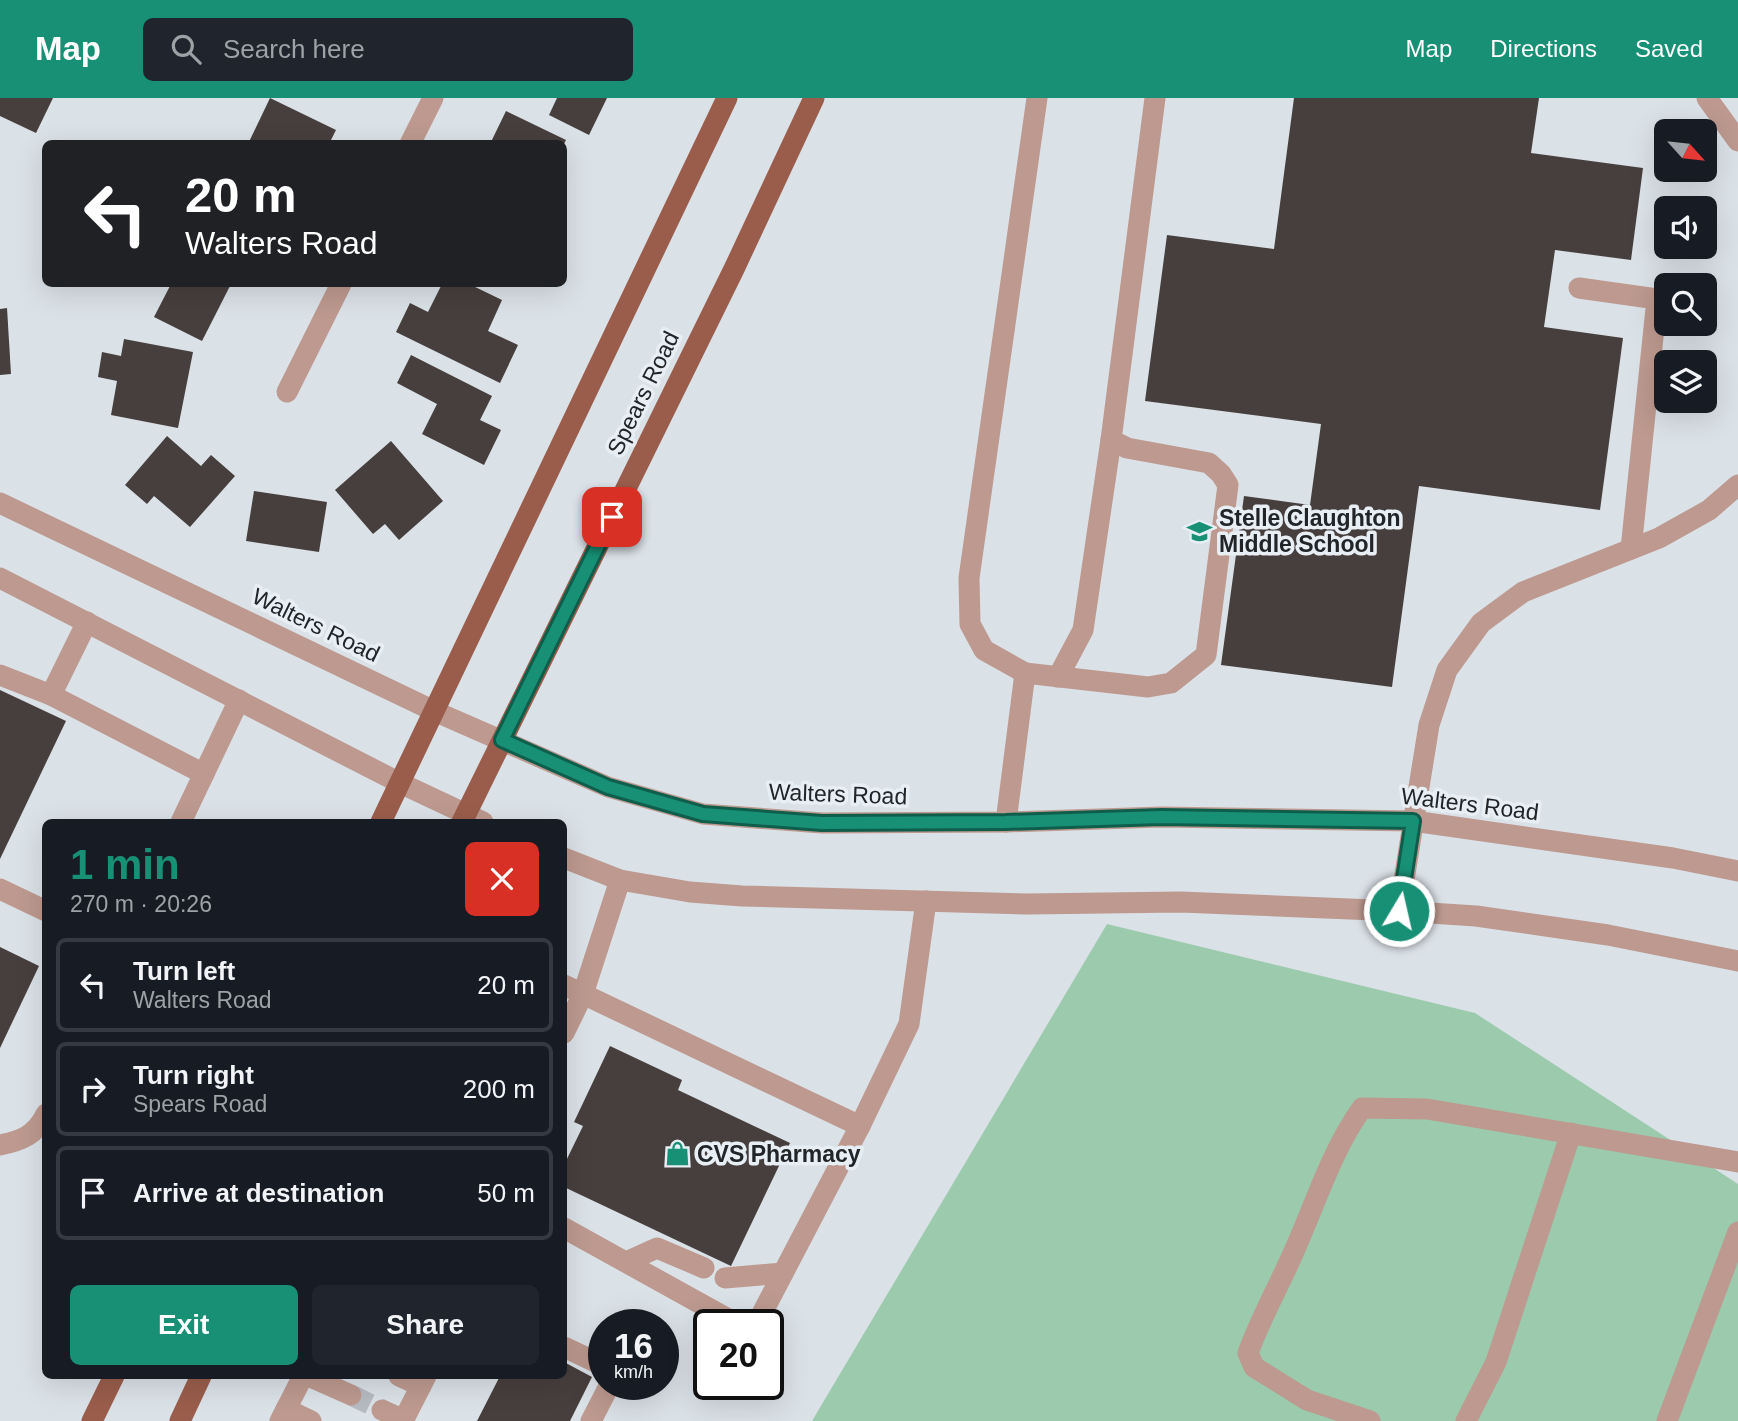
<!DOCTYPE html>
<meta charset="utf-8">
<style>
body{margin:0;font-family:Arial,sans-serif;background:#20242c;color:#f1f3f6;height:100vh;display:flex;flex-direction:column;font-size:26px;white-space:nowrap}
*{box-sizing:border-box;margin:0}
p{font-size:23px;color:#9ea1a6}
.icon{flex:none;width:38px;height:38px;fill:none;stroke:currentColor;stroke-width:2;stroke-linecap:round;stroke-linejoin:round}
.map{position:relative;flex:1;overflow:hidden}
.side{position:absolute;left:42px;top:721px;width:525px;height:560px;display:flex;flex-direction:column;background:#171b24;border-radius:10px;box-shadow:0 7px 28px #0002}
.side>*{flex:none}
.banner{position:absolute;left:42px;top:42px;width:525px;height:147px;border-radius:10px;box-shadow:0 7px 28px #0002;background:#202124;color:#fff;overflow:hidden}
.needle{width:46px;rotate:117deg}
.tools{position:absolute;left:1654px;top:21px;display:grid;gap:14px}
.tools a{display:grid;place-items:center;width:63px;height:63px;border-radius:10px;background:#171b24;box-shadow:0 7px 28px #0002;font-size:35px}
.speed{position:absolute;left:588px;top:1211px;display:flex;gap:14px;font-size:35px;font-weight:700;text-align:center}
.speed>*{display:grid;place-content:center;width:91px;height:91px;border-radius:50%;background:#171b24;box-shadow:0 7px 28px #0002;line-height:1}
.speed small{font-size:18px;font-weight:400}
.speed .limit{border:4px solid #111;border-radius:10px;background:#fff;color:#111}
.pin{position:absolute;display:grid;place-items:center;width:60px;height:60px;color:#fff;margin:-30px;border-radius:14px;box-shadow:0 4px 10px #0006}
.me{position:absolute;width:77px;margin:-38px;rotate:9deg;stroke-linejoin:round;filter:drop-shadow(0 0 5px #0008)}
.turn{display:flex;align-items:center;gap:24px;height:147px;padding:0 28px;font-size:32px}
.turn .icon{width:91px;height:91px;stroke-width:2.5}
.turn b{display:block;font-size:49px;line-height:60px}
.round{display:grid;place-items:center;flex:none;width:74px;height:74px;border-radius:10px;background:#20242c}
.head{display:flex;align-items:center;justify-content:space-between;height:119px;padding:0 28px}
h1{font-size:42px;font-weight:600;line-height:52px;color:#179075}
.cta{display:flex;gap:14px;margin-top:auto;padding:14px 28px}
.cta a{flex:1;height:80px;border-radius:10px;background:#179075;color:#fff;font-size:28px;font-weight:600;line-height:80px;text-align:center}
.cta a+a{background:#20242c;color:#f1f3f6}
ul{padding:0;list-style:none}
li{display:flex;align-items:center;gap:21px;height:94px;margin:0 14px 10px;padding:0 14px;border:4px solid #363941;border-radius:10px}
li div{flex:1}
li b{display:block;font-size:26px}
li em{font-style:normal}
header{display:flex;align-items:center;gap:42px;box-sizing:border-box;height:98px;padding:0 35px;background:#179075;color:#fff}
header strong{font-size:33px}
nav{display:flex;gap:38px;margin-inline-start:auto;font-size:24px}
.search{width:490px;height:63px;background:#20242c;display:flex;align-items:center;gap:18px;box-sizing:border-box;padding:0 24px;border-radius:10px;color:#9ea1a6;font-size:26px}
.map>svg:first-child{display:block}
</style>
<header>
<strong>Map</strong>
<div class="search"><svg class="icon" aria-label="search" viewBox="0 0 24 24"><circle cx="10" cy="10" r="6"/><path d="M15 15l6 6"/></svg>Search here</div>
<nav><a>Map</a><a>Directions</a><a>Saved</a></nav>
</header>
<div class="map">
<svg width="1738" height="1323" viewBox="0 0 1738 1323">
<rect width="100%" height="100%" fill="#dae1e7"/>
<polygon fill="#9ccaad" points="1107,826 1475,915 1738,1086 1738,1323 812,1323"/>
<g fill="#473f3d">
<polygon points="0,0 53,0 36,35 0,18"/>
<polygon points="270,0 336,32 329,46 248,46"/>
<polygon points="557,0 607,0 589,37 549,17"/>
<polygon points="1294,0 1539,0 1531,55 1643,70 1631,162 1555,152 1544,229 1623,240 1600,412 1419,388 1392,589 1221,567 1244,398 1310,407 1321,326 1145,303 1167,137 1274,151"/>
<polygon points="506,13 566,42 564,46 490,46"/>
<polygon points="171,186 231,186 202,243 154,219"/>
<polygon points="442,186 469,186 502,202 488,233 518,247 500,285 396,234 410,205 428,214"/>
<polygon points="7,210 11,276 0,277 0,211"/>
<polygon points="124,241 193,254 178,330 111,317 117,283 98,279 102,254 121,258"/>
<polygon points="411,257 492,298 480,322 501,332 484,367 422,336 437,306 397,285"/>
<polygon points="167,338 201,368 211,357 235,378 190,429 154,398 147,406 125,387"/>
<polygon points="391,343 443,403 399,442 385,426 373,436 335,392"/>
<polygon points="254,393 327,404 319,454 246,443"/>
<polygon points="0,592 66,623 0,761"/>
<polygon points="0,849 39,868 0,950"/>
<polygon points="610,948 682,982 678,992 790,1045 731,1168 564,1089 564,1067 583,1028 574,1024"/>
<polygon points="564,1264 592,1279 570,1323 477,1323 500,1278 564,1278"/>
</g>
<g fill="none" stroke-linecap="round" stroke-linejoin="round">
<polyline stroke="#b5bbc1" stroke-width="21" stroke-dasharray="21 10" stroke-linecap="butt" points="351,1297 382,1312"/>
<g stroke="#bd998f" stroke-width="21">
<polyline points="1707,0 1738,43"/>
<polyline points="410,46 433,0"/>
<polyline points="1579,190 1657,201 1631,451"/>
<polyline points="287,294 341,186"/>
<polyline points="0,405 434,613 608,689 703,716 822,725 1006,724 1161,719 1413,723 1673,760 1738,773"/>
<polyline points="0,480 400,685 483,724"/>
<polyline points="1025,575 984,552 970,526 969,480 1037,0"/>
<polyline points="0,577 51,597 87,524"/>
<polyline points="1058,579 1083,532 1111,342"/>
<polyline points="51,597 204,676"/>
<polyline points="181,724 239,602"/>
<polyline points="1006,724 1025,575 1148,589 1171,585 1206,557 1228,387 1221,376 1209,365 1127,350 1111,342 1155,0"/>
<polyline points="564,760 620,782 690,794 742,798 1028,806 1181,804 1399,813 1476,818 1608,837 1738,863"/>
<polyline points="0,791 46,813"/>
<polyline points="1399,813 1429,627 1447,572 1481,525 1523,494 1659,440 1709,412 1738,387"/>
<polyline points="564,887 860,1028"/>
<polyline points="564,935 583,896 620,782"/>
<path d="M0 1047C21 1043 36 1037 46 1016"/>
<polyline points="564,1130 739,1227"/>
<polyline points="626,1164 657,1150 704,1170"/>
<polyline points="725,1180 783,1175"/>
<polyline points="756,1227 860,1028 909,926 926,803"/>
<polyline points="564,1249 604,1268"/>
<polyline points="308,1278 351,1297"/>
<polyline points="399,1278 421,1288"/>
<polyline points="286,1311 311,1323"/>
<polyline points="382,1312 404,1322"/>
<polyline points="280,1323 303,1278"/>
<polyline points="403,1323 426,1278"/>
<polyline points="591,1323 610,1286"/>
<path d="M1370 1323 1307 1302 1254 1269 1248 1255C1261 1219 1280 1186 1295 1151 1316 1104 1332 1052 1362 1010L1427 1011 1738 1064"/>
<polyline points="1466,1323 1496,1264 1571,1035"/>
<polyline points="1667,1323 1738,1134"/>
</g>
<g stroke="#9a5d4b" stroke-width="21">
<polyline points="381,724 727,0"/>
<polyline points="462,724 734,171 814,0"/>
<polyline points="92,1323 114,1278"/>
<polyline points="180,1323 201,1278"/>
</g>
</g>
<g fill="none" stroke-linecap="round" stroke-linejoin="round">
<defs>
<polyline id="route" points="612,419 502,642 608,689 703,716 822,725 1006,724 1161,719 1413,723 1399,813"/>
</defs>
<use href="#route" stroke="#0f5e4c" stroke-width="18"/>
<use href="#route" stroke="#179075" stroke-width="12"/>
</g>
<defs>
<symbol id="school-bare" viewBox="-9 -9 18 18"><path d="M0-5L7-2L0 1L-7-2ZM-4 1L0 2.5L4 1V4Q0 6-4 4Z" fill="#179075" stroke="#e7eef4" stroke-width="2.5" paint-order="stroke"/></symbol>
<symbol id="shop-bare" viewBox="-9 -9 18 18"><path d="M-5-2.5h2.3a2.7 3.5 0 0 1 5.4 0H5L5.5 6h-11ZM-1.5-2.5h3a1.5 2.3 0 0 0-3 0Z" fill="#179075" stroke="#e7eef4" stroke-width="2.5" paint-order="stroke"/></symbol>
</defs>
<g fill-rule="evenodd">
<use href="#school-bare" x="1182" y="416" width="35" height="35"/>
<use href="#shop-bare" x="660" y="1038" width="35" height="35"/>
</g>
<g text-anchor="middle" stroke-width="7" stroke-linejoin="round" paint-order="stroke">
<g font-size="23" fill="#222527" stroke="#e7eef4">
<text transform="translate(643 295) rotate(-64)" y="8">Spears Road</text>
<text transform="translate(316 527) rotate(26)" y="8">Walters Road</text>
<text transform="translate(838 696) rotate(2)" y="8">Walters Road</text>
<text transform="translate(1470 706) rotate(7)" y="8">Walters Road</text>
</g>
<g font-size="23" font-weight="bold" fill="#222527" stroke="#e7eef4" text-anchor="start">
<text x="1219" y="428">Stelle Claughton<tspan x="1219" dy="26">Middle School</tspan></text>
<text x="697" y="1064">CVS Pharmacy</text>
</g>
</g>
</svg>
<div class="tools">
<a><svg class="needle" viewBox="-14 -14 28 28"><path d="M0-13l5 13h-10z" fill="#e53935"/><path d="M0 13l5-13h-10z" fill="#9ea1a6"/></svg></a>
<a><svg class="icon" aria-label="sound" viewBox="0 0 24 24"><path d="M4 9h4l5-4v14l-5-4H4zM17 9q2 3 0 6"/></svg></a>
<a><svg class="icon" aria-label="search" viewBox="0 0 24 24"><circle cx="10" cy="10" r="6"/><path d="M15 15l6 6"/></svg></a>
<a><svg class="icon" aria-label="layers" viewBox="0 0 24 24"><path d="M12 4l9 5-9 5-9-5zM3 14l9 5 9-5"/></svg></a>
</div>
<div class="speed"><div>16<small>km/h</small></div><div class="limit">20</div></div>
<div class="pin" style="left:612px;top:419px;background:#d93025"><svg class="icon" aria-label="arrive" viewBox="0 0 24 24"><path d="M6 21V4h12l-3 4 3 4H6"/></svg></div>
<svg class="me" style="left:1399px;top:813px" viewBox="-20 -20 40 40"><circle r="17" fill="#179075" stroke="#fff" stroke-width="3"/><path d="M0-11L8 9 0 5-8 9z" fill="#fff"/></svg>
<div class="banner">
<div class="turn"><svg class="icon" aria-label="left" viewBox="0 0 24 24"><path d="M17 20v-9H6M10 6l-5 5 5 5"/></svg><div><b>20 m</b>Walters Road</div></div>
</div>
<section class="side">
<div class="head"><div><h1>1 min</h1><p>270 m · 20:26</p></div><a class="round" style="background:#d93025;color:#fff"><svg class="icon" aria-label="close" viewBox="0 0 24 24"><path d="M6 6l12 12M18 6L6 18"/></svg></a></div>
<ul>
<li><svg class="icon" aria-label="left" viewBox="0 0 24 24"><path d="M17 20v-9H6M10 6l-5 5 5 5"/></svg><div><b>Turn left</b><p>Walters Road</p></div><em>20 m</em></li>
<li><svg class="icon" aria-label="right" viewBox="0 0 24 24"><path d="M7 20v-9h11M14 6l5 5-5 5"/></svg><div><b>Turn right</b><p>Spears Road</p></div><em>200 m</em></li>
<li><svg class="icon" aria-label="arrive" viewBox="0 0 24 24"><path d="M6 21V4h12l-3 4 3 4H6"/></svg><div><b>Arrive at destination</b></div><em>50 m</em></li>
</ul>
<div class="cta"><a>Exit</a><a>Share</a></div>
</section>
</div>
